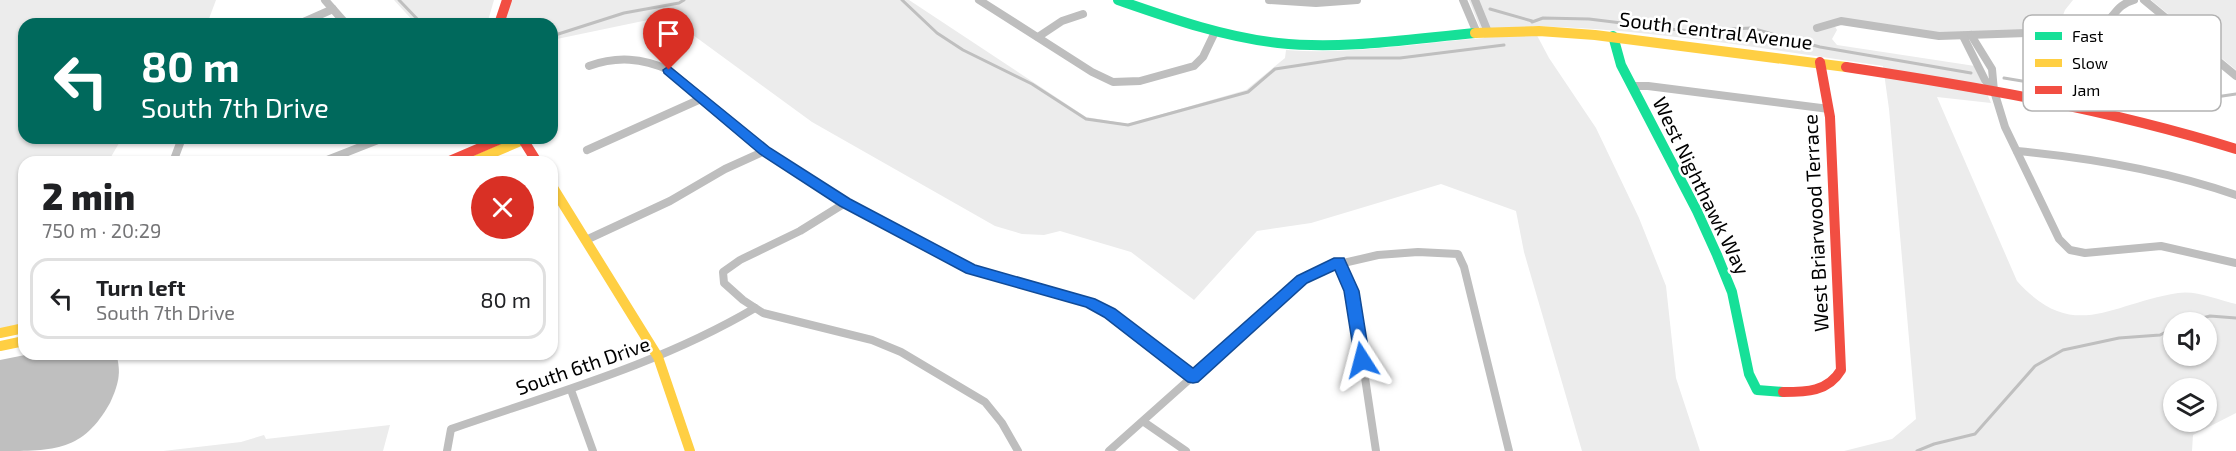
<!DOCTYPE html>
<meta charset="utf-8">
<style>
body{margin:0;font-family:"Exo 2",sans-serif;background:#f2f2f2;color:#202124;height:100vh;display:flex;flex-direction:column;font-size:22px;white-space:nowrap}
*{box-sizing:border-box;margin:0}
p{font-size:20px;color:#757577}
.icon{flex:none;width:33px;height:33px;fill:none;stroke:currentColor;stroke-width:2;stroke-linecap:round;stroke-linejoin:round}
.map{position:relative;flex:1;overflow:hidden}
.side{position:absolute;left:18px;top:156px;width:540px;height:204px;display:flex;flex-direction:column;background:#fff;border-radius:18px;box-shadow:0 2px 4px #0004}
.side>*{flex:none}
.guide{position:absolute;left:18px;top:18px;width:540px;height:126px;border-radius:18px;box-shadow:0 2px 4px #0004;background:#00695c;color:#fff;overflow:hidden}
.controls{position:absolute;left:2163px;top:312px;display:grid;gap:12px}
.controls a{display:grid;place-items:center;width:54px;height:54px;border-radius:50%;background:#fff;box-shadow:0 2px 4px #0004;font-size:30px}
.pin{position:absolute;display:grid;place-items:center;width:51px;height:51px;color:#fff;margin:-62px -26px;border-radius:50% 50% 50% 0;rotate:-45deg;box-shadow:0 0 6px #0007}
.pin .icon{rotate:45deg}
.me{position:absolute;width:66px;margin:-33px;rotate:351deg;stroke-linejoin:round;filter:drop-shadow(0 0 4px #0008)}
.turn{display:flex;align-items:center;gap:21px;height:126px;padding:0 24px;font-size:27px}
.turn .icon{width:78px;height:78px;stroke-width:2.5}
.turn b{display:block;font-size:42px;line-height:51px}
.round{display:grid;place-items:center;flex:none;width:63px;height:63px;border-radius:32px;background:#f2f2f2}
.overview{display:flex;align-items:center;justify-content:space-between;height:102px;padding:0 24px}
h1{font-size:36px;font-weight:800;line-height:45px}
ul{padding:0;list-style:none}
li{display:flex;align-items:center;gap:18px;height:81px;margin:0 12px 9px;padding:0 12px;border:3px solid #e0e0e0;border-radius:18px}
li div{flex:1}
li b{display:block;font-size:22px}
li em{font-style:normal}
.map>svg:first-child{display:block}
</style>
<div class="map">
<svg width="2236" height="451" viewBox="0 0 2236 451">
<rect width="100%" height="100%" fill="#fff"/>
<g fill="#ececec" fill-rule="evenodd">
<polygon points="0,0 216,0 207,24 24,24 24,138 122,138 108,162 24,162 24,323 0,329"/>
<polygon points="394,0 494,0 487,24 416,24"/>
<path d="M507 0H909L1086 117 1128 124 1246 90 1285 58 1286 50C1352 55 1418 43 1484 38L1469 0H2073L2065 10 2060 23 2067 32 1963 36 1833 23 1837 30 1832 39 1837 45 1975 66 1991 103 1937 97 2017 281C2074 344 2111 303 2178 293 2196 290 2218 300 2236 304V413L2193 435 2192 451H1844L1892 439 1916 419 1889 109 1883 66C1767 49 1650 29 1532 26L1549 58 1596 128 1639 218 1666 286 1676 378 1700 451H1582L1524 252 1516 211 1441 184 1311 223 1257 231 1194 300 1131 252 1060 231 1044 235 1022 234 995 226 812 122 667 16 552 40V24H499ZM2174 322H2206V356H2174ZM2174 388H2206V422H2174Z"/>
<polygon points="2151,0 2236,0 2236,70"/>
<polygon points="390,425 383,451 163,451 241,442 264,435 266,439"/>
</g>
<path fill="#bfbfbf" d="M30 354H116C122 373 118 385 110 403 83 451 55 451 0 451V360Z"/>
<g fill="none" stroke-linecap="round" stroke-linejoin="round">
<g stroke="#bfbfbf" stroke-width="3">
<polyline points="399,0 422,24"/>
<polyline points="902,0 937,33 963,50 1032,84 1086,119 1128,125 1248,92 1275,69 1347,58 1400,58 1504,45"/>
<polyline points="1490,9 1532,21"/>
<polyline points="1532,22 1543,18 1589,19 1711,34 1731,29 1751,28 1820,47 1971,73"/>
<polyline points="552,36 624,13 679,3 684,0"/>
<polyline points="2004,78 2140,101 2189,101 2236,94"/>
<polyline points="2187,322 2210,316 2236,318"/>
<polyline points="1917,451 1934,444 1975,434 2035,366 2063,350 2119,338 2160,335 2174,328"/>
</g>
<g stroke="#bebebe" stroke-width="8">
<polyline points="325,0 346,24"/>
<polyline points="979,0 1092,72 1113,82 1140,81 1194,66 1203,57 1215,32"/>
<polyline points="1269,0 1316,3 1357,0"/>
<polyline points="1463,0 1477,33"/>
<polyline points="1475,0 1488,32"/>
<polyline points="2144,0 2236,76"/>
<polyline points="299,24 333,9"/>
<polyline points="2106,24 2121,32 2155,61"/>
<path d="M1817 28 1841 21 1939 36 2083 31C2117 27 2109 7 2134 0"/>
<polyline points="2049,32 2076,64 2085,84"/>
<polyline points="1971,35 1992,69 1994,91"/>
<polyline points="1963,36 1985,80 1994,91 2005,127 2059,239 2070,250 2085,253 2161,246 2236,263"/>
<polyline points="1038,37 1062,21 1083,14"/>
<path d="M589 66C617 56 642 58 669 70L765 151 845 203 971 269 1090 303 1110 313 1193 377"/>
<polyline points="2122,66 2208,54"/>
<polyline points="2052,78 2109,89"/>
<polyline points="1632,86 1648,86 1829,109"/>
<polyline points="587,150 703,98"/>
<path d="M2017 151C2092 158 2164 170 2236 195"/>
<polyline points="173,162 182,138"/>
<polyline points="322,162 383,138"/>
<polyline points="845,203 800,231 740,260 723,272 724,283 743,300 763,313 872,340 901,352 985,402 1002,423 1018,451"/>
<polyline points="586,240 670,201 725,169 765,151"/>
<polyline points="1339,262 1352,291 1376,451"/>
<polyline points="571,390 593,451"/>
<polyline points="1144,422 1186,451"/>
<path d="M447 451 451 429C555 393 660 364 755 308"/>
<polyline points="1109,451 1302,279 1339,264 1378,255 1418,252 1458,254 1464,267 1509,451"/>
</g>
<g stroke="#16e098" stroke-width="10">
<path d="M1118 0C1170 18 1223 37 1278 43 1343 50 1410 39 1475 33"/>
<polyline points="1613,36 1621,65 1697,211 1717,255 1732,292 1749,374 1757,390 1783,392"/>
</g>
<g stroke="#ffcf43" stroke-width="10">
<polyline points="1475,33 1539,31 1595,35 1846,67"/>
<polyline points="471,162 523,140"/>
<polyline points="552,186 658,357 690,451"/>
<polyline points="0,333 24,328"/>
<polyline points="0,346 24,341"/>
</g>
<g stroke="#f24e42" stroke-width="10">
<polyline points="499,24 507,0"/>
<path d="M1846 67C1978 87 2108 109 2236 149"/>
<polyline points="522,138 537,162"/>
<polyline points="447,162 503,138"/>
<path d="M1783 392C1806 392 1828 392 1841 370L1830 117 1820 62"/>
</g>
</g>
<polygon fill="#1a73e8" stroke="#114b97" stroke-width="1.5" points="669,66 770,148 850,199 975,265 1095,299 1115,309 1193,368 1297,276 1334,258 1344,258 1359,291 1370,360 1367,364 1357,364 1355,360 1344,291 1335,270 1307,283 1198,382 1193,383 1188,382 1104,317 1086,307 966,273 840,206 760,154 664,73 663,70"/>
<g text-anchor="middle" stroke-width="5" stroke-linejoin="round" paint-order="stroke">
<g font-size="20" fill="#000" stroke="#fff">
<text transform="translate(1716 31) rotate(7)" y="7">South Central Avenue</text>
<text transform="translate(1701 186) rotate(64)" y="7">West Nighthawk Way</text>
<text transform="translate(1816 223) rotate(-93)" y="7">West Briarwood Terrace</text>
<text transform="translate(583 366) rotate(-19)" y="7">South 6th Drive</text>
</g>
</g>
<rect x="2023" y="15" width="198" height="96" rx="9" fill="#fff" stroke="#b2b2b2" stroke-width="1.5"/>
<rect x="2035" y="32" width="27" height="8" fill="#16e098"/>
<rect x="2035" y="59" width="27" height="8" fill="#ffcf43"/>
<rect x="2035" y="86" width="27" height="8" fill="#f24e42"/>
<g font-size="16" fill="#000">
<text x="2072" y="42">Fast</text>
<text x="2072" y="69">Slow</text>
<text x="2072" y="96">Jam</text>
</g>
</svg>
<div class="controls">
<a><svg class="icon" aria-label="sound" viewBox="0 0 24 24"><path d="M4 9h4l5-4v14l-5-4H4zM17 9q2 3 0 6"/></svg></a>
<a><svg class="icon" aria-label="layers" viewBox="0 0 24 24"><path d="M12 4l9 5-9 5-9-5zM3 14l9 5 9-5"/></svg></a>
</div>
<div class="pin" style="left:669px;top:70px;background:#d93025"><svg class="icon" aria-label="arrive" viewBox="0 0 24 24"><path d="M6 21V4h12l-3 4 3 4H6"/></svg></div>
<svg class="me" style="left:1362px;top:360px" viewBox="-20 -20 40 40"><path d="M0-17L14 15 0 8-14 15z" fill="#1a73e8" stroke="#fff" stroke-width="4"/></svg>
<div class="guide">
<div class="turn"><svg class="icon" aria-label="left" viewBox="0 0 24 24"><path d="M17 20v-9H6M10 6l-5 5 5 5"/></svg><div><b>80 m</b>South 7th Drive</div></div>
</div>
<section class="side">
<div class="overview"><div><h1>2 min</h1><p>750 m · 20:29</p></div><a class="round" style="background:#d93025;color:#fff"><svg class="icon" aria-label="close" viewBox="0 0 24 24"><path d="M6 6l12 12M18 6L6 18"/></svg></a></div>
<ul>
<li><svg class="icon" aria-label="left" viewBox="0 0 24 24"><path d="M17 20v-9H6M10 6l-5 5 5 5"/></svg><div><b>Turn left</b><p>South 7th Drive</p></div><em>80 m</em></li>
</ul>
</section>
</div>
